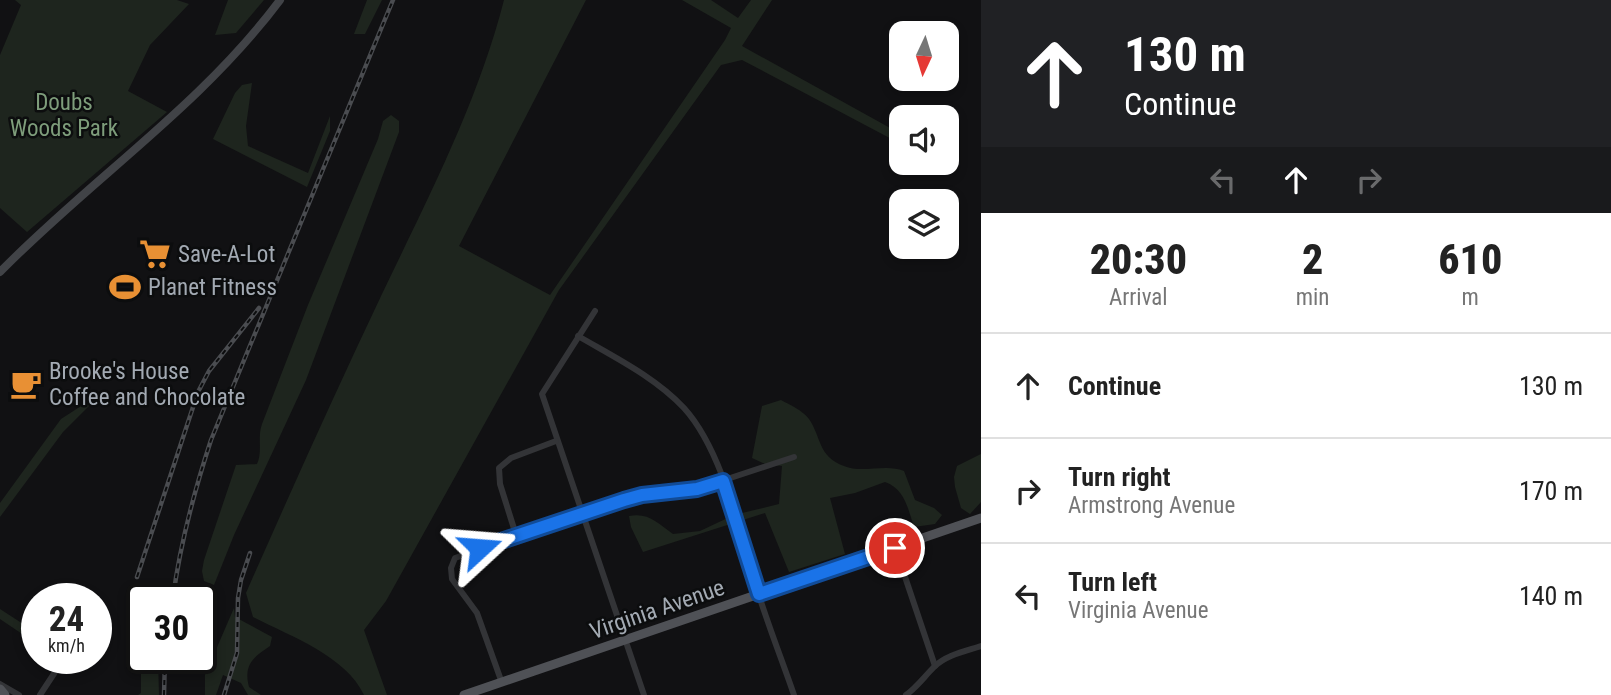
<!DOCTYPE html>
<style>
body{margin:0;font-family:"Roboto Condensed",sans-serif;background:#f2f2f2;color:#222;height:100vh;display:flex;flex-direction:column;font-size:26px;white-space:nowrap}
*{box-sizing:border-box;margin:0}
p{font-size:23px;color:#767676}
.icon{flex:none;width:38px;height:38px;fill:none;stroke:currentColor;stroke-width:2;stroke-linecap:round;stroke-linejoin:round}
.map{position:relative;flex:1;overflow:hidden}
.side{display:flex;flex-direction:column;background:#fff;width:630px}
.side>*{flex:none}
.hud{background:#202124;color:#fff;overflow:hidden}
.needle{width:46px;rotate:184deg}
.tools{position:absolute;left:889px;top:21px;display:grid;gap:14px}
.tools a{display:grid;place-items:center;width:70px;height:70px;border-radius:14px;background:#fff;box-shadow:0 4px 10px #0003;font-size:35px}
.speed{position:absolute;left:21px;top:583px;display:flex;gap:14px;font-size:35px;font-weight:700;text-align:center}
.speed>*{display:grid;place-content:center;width:91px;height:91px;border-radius:50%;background:#fff;box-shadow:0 4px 10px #0003;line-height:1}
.speed small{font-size:18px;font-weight:400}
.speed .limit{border:4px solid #111;border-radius:10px;background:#fff;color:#111}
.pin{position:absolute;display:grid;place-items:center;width:60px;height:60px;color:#fff;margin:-30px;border:4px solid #fff;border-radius:50%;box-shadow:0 2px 7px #0007}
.me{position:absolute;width:77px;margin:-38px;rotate:71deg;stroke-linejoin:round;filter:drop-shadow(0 0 5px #0008)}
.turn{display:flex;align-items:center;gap:24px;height:147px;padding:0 28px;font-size:32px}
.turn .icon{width:91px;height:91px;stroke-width:2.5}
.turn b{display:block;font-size:49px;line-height:60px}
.lanes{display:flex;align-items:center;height:66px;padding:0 28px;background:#0003;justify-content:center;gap:35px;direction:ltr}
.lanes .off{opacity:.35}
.eta{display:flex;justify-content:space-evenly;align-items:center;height:119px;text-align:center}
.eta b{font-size:42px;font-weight:800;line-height:49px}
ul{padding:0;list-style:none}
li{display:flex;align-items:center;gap:21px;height:105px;padding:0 28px;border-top:2px solid #e0e0e0}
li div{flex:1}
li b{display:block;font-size:26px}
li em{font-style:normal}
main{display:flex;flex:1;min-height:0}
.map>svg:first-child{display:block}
</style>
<main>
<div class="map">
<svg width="981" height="695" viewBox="0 0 981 695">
<rect width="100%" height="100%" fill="#111113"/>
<g fill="#1e251e">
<polygon points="15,0 177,0 189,4 150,45 128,91 167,112 27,232 0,208 0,55 21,5"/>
<polygon points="228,0 264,0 236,33 215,35"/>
<polygon points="367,0 382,0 365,34 354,34"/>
<path d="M504 0H586L459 246 550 295 725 40 731 28 682 0H711L738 18 751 0H772L742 46 901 134V144L742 60 721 65 559 290 386 601 364 630 387 695H364C346 656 290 636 253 617L246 593C290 493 335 393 382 294 428 198 478 102 504 0Z"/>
<polygon points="252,83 246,126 248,146 308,173 330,116 330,131 307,187 213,139 235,93 242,85"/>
<path d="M391 115 399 121V132L306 380 234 535 214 585 204 581 202 571 204 560 236 465 257 464C263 451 257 438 262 424L308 305 378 139 383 121Z"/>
<polygon points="92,399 94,401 63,432 0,517 0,503 61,419"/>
<path d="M781 400C790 405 802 410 809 419 821 436 818 457 844 466 863 474 885 463 904 471L915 500 934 508 942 515 935 524 914 527C908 509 905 489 885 482L855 493 830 498 845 554 789 572 765 513 643 552 631 527 629 516C648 512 658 523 673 534L700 531 734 515 779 504 782 466 765 464 752 458 762 406Z"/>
<polygon points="981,454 981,502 970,514 961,508 955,487 954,477 957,466"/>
<path d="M234 608 235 617 272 637 270 646C254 657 243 664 249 687L261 695H248L241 683 223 675 216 695H205V675Z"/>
<polygon points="0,609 37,633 37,644 0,619"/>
<polygon points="143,658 158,658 159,695 138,695 141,693 141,661"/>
</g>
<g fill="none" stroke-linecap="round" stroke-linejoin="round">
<g stroke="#333437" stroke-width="6">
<polyline points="595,311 542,394 644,695"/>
<path d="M578 336C614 357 655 377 684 408 723 451 740 534 757 589 768 625 782 660 794 695"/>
<polyline points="516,535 500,484 499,468 511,458 556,441"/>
<polyline points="895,547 935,666"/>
<polyline points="502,683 477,613 452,579 451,568 455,558 624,500 642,495 697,489 794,457"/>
<polyline points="0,684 19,695"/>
<polyline points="40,695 59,666"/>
<path d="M906 695C917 687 924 677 934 667 946 655 966 651 981 646"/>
</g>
<path stroke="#414347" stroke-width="8" d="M0 272C91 179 201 106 280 0"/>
<g stroke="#4f5156" stroke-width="9">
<polyline points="0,689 5,695"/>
<polyline points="464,695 981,518"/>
</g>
<defs>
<g id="rail">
<polyline points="137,577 198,392 209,371 259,308"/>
<path d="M173 598C180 544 194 492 211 440L393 0"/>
<polyline points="164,695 165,658"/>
<polyline points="224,695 237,653 238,598 241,580 250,553"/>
</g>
</defs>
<use href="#rail" stroke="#4a4c50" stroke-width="4.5"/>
<use href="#rail" stroke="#0c0d0e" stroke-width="2" stroke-dasharray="5" stroke-linecap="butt"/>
</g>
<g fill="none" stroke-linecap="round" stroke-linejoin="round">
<defs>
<polyline id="route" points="480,548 624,500 642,495 697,489 723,481 759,594 895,548"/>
</defs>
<use href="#route" stroke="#114b97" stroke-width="18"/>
<use href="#route" stroke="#1a73e8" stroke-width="12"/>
</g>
<defs>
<symbol id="supermarket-bare" viewBox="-9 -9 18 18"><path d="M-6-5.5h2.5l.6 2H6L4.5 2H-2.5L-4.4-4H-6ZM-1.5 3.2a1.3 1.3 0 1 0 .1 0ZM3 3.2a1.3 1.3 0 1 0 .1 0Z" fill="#e89034" stroke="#0c0d0e" stroke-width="2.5" paint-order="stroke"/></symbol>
<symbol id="stadium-bare" viewBox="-9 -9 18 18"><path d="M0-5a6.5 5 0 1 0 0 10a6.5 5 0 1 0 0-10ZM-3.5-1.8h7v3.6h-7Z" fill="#e89034" stroke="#0c0d0e" stroke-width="2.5" paint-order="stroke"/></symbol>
<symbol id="cafe-bare" viewBox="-9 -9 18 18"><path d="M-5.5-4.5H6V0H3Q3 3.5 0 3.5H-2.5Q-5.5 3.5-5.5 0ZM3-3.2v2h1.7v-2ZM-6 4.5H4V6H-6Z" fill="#e89034" stroke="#0c0d0e" stroke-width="2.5" paint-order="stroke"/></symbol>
</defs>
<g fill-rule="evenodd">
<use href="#supermarket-bare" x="133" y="232" width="44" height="44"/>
<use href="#stadium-bare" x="103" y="265" width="44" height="44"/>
<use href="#cafe-bare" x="4" y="362" width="44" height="44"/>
</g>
<g text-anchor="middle" stroke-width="5" stroke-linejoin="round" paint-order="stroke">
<g font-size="23" fill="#7e9d7b" stroke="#0c0d0e">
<text x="64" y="110">Doubs<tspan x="64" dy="26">Woods Park</tspan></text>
</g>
<g font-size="23" fill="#a3aab3" stroke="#0c0d0e" text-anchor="start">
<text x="178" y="262">Save-A-Lot</text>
<text x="148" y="295">Planet Fitness</text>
<text x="49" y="379">Brooke's House<tspan x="49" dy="26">Coffee and Chocolate</tspan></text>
</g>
<g font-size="23" fill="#a3aab3" stroke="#0c0d0e">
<text transform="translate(657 609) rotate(-19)" y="8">Virginia Avenue</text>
</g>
</g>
</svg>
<div class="tools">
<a><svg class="needle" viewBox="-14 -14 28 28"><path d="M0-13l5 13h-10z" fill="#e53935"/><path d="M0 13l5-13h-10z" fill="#767676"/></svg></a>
<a><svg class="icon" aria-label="sound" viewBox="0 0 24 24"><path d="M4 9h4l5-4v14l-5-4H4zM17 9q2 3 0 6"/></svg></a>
<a><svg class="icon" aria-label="layers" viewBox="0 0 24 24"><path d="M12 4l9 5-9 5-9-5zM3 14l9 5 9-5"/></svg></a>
</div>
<div class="speed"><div>24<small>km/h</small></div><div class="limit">30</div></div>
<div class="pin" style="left:895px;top:548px;background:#d93025"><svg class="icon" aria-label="arrive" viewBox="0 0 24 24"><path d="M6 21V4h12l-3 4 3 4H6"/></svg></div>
<svg class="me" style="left:480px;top:548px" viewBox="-20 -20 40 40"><path d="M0-17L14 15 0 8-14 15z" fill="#1a73e8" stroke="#fff" stroke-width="4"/></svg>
</div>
<section class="side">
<div class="hud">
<div class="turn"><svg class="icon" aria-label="ahead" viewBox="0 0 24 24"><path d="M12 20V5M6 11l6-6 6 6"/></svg><div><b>130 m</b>Continue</div></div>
<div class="lanes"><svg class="icon off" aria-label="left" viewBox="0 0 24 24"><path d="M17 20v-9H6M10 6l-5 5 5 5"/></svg><svg class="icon" aria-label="ahead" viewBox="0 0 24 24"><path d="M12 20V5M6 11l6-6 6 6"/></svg><svg class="icon off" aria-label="right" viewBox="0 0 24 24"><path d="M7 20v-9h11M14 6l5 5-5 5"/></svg></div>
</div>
<div class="eta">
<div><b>20:30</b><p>Arrival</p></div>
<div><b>2</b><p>min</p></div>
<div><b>610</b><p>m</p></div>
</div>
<ul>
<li><svg class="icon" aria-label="ahead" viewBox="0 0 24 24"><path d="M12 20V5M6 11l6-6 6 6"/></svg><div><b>Continue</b></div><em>130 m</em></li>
<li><svg class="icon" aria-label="right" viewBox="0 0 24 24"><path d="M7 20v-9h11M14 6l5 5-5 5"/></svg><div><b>Turn right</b><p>Armstrong Avenue</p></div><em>170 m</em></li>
<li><svg class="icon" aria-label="left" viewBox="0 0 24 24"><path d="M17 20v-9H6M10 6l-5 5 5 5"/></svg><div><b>Turn left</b><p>Virginia Avenue</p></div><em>140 m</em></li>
</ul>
</section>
</main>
